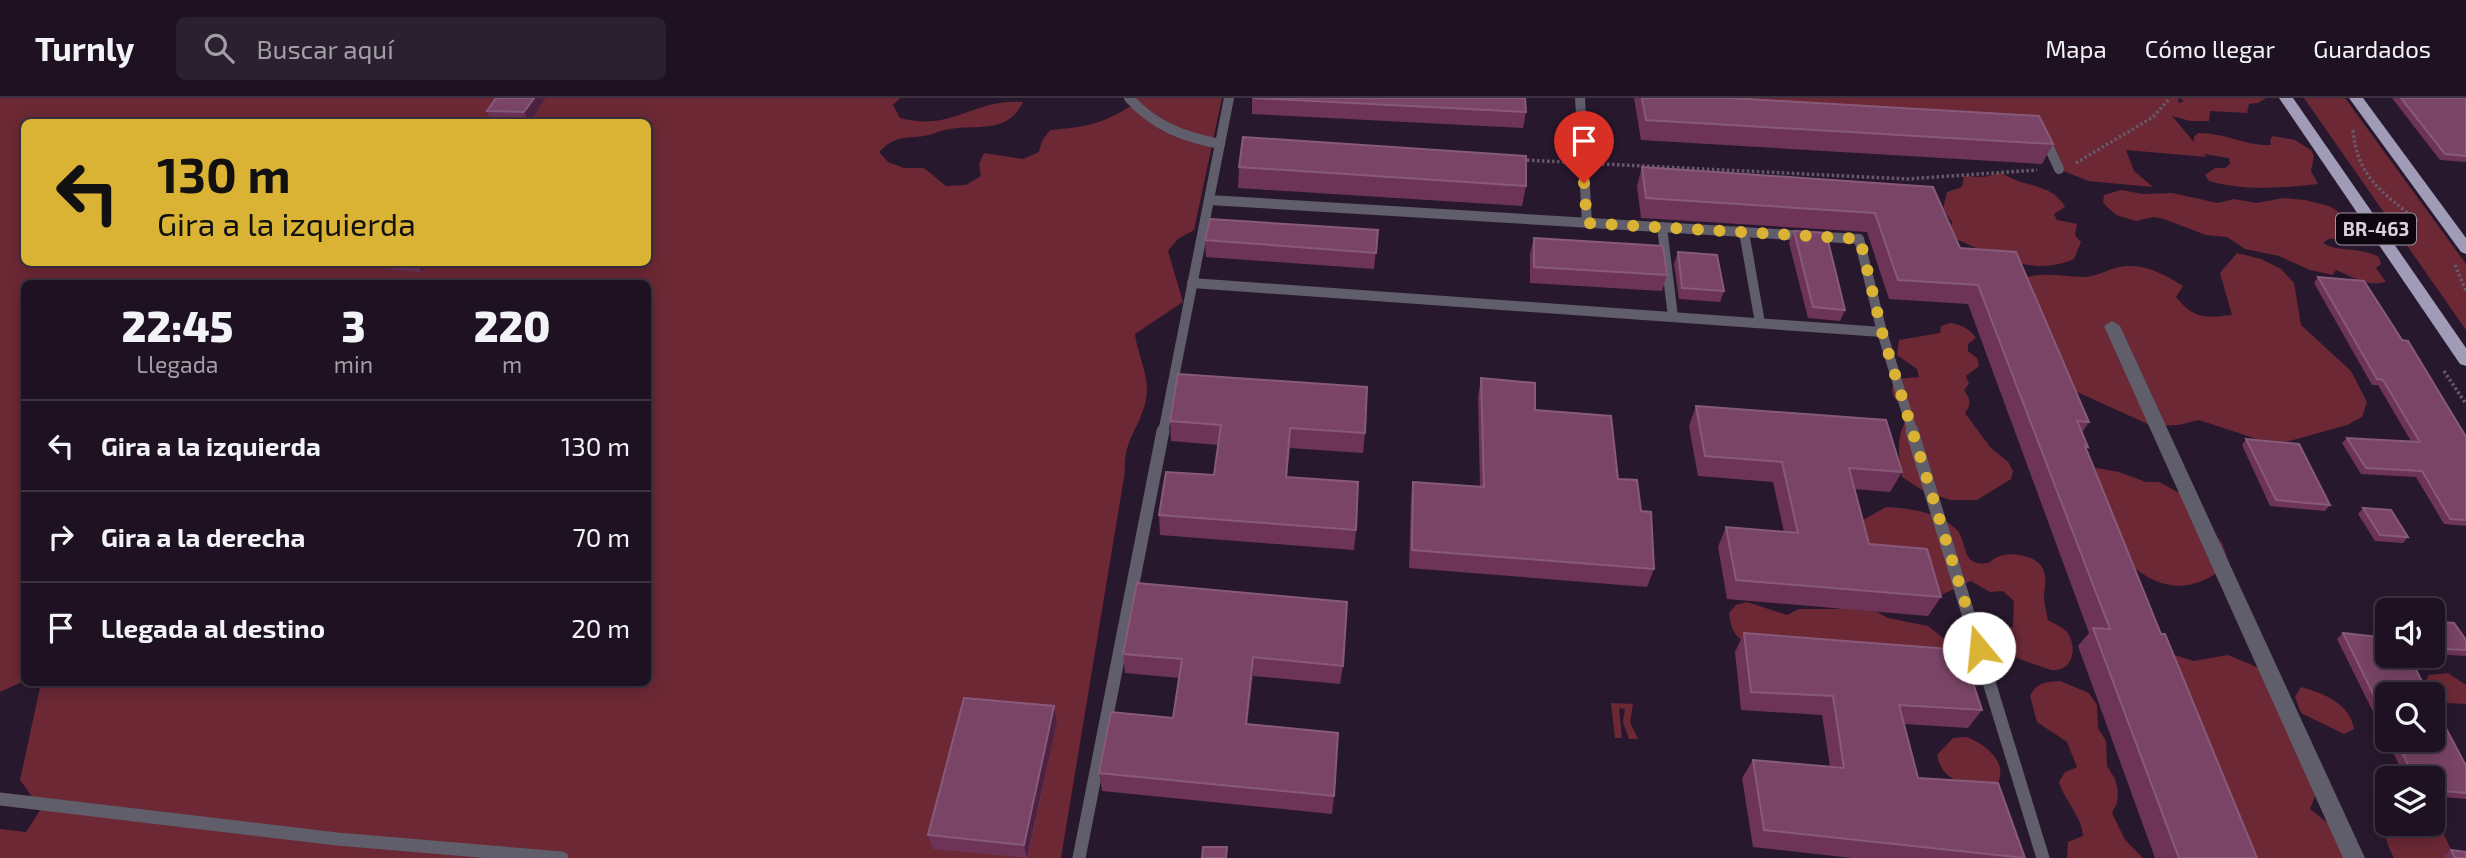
<!DOCTYPE html>
<html lang="es">
<meta charset="utf-8">
<style>
body{margin:0;font-family:"Exo 2",sans-serif;background:#2b202f;color:#f1f3f6;height:100vh;display:flex;flex-direction:column;font-size:26px;white-space:nowrap}
*{box-sizing:border-box;margin:0}
p{font-size:23px;color:#a19ea5}
.icon{flex:none;width:38px;height:38px;fill:none;stroke:currentColor;stroke-width:2;stroke-linecap:round;stroke-linejoin:round}
.map{position:relative;flex:1;overflow:hidden}
.drawer{position:absolute;left:21px;top:182px;width:630px;height:406px;display:flex;flex-direction:column;background:#1e1222;border-radius:10px;box-shadow:0 4px 18px #0003,0 0 0 2px #3c3240}
.drawer>*{flex:none}
.top-card{position:absolute;left:21px;top:21px;width:630px;height:147px;border-radius:10px;box-shadow:0 4px 18px #0003,0 0 0 2px #3c3240;background:#dab334;color:#111;overflow:hidden}
.buttons{position:absolute;left:2375px;top:500px;display:grid;gap:14px}
.buttons a{display:grid;place-items:center;width:70px;height:70px;border-radius:10px;background:#1e1222;box-shadow:0 4px 18px #0003,0 0 0 2px #3c3240;font-size:35px}
.pin{position:absolute;display:grid;place-items:center;width:60px;height:60px;color:#fff;margin:-72px -30px;border-radius:50% 50% 50% 0;rotate:-45deg;box-shadow:0 0 7px #0007}
.pin .icon{rotate:45deg}
.me{position:absolute;width:77px;margin:-38px;rotate:343deg;stroke-linejoin:round;filter:drop-shadow(0 0 5px #0008)}
.turn{display:flex;align-items:center;gap:24px;height:147px;padding:0 21px;font-size:32px}
.turn .icon{width:91px;height:91px;stroke-width:2.5}
.turn b{display:block;font-size:49px;line-height:60px}
.eta{display:flex;justify-content:space-evenly;align-items:center;height:119px;text-align:center}
.eta b{font-size:42px;font-weight:800;line-height:49px}
ul{padding:0;list-style:none}
li{display:flex;align-items:center;gap:21px;height:91px;padding:0 21px;border-top:2px solid #3c3240}
li div{flex:1}
li b{display:block;font-size:26px}
li em{font-style:normal}
header{display:flex;align-items:center;gap:42px;box-sizing:border-box;height:98px;padding:0 35px;background:#1e1222;border-bottom:2px solid #3c3240}
header strong{font-size:33px}
nav{display:flex;gap:38px;margin-inline-start:auto;font-size:24px}
.search{width:490px;height:63px;background:#2b202f;display:flex;align-items:center;gap:18px;box-sizing:border-box;padding:0 24px;border-radius:10px;color:#a19ea5;font-size:26px}
.map>svg:first-child{display:block}
</style>
<header>
<strong>Turnly</strong>
<div class="search"><svg class="icon" aria-label="search" viewBox="0 0 24 24"><circle cx="10" cy="10" r="6"/><path d="M15 15l6 6"/></svg>Buscar aquí</div>
<nav><a>Mapa</a><a>Cómo llegar</a><a>Guardados</a></nav>
</header>
<div class="map">
<svg width="2466" height="760" viewBox="0 0 2466 760">
<rect width="100%" height="100%" fill="#28182d"/>
<g fill="#6c2835" fill-rule="evenodd">
<path d="M0 0H900L893 7 900 20C951 34 975 0 1023 4 1007 38 974 25 945 32 939 33 934 36 929 37 906 42 898 35 879 54L888 64 904 70H924L946 88 966 87 981 78 979 66 984 55 1023 61 1039 54 1042 43 1050 32C1086 29 1103 26 1134 6V0H1222L1194 132 1178 141 1168 153 1183 204 1135 236C1138 260 1152 281 1145 306 1138 332 1123 344 1125 373L1061 760H0V731L26 734 41 711 20 682 41 585 648 584V186H24V583L0 594ZM24 24H648V164H24Z"/>
<path d="M1707 0H2179L2178 5 2184 3 2180 0H2266L2258 5 2249 6 2247 15 2210 13 2209 23H2190L2172 18 2194 44V39L2198 35C2227 35 2245 48 2271 47L2270 42 2273 38 2295 42 2311 52 2314 58 2311 73 2318 86C2281 90 2244 93 2209 83L2205 77 2215 70H2225L2230 66 2229 60 2204 56 2206 59 2126 52 2134 73 2153 89 2088 83 2059 71 2042 23 1707 3Z"/>
<polygon points="2304,0 2345,0 2466,166 2466,232"/>
<path d="M2000 75C2007 77 2013 82 2021 84 2036 88 2057 92 2065 109L2054 116 2057 122 2077 126 2075 137 2081 144 2074 161C2034 179 1995 158 1958 142L1950 136 1952 124 1943 111 1947 94 1962 89 1964 78 1984 79Z"/>
<path d="M2121 92 2143 96 2172 95 2218 105 2234 101 2257 105 2283 100 2305 102 2329 108 2358 126 2347 140 2328 141 2323 145C2340 155 2357 148 2379 159L2381 166 2376 170 2386 184C2365 189 2354 179 2336 172L2333 177 2310 172 2279 158 2245 151 2227 139 2206 137 2164 121 2153 119 2136 123 2116 117 2103 105 2104 97Z"/>
<path d="M2237 155 2261 161 2281 171 2294 185 2301 227 2351 273 2367 304 2362 319 2347 327 2286 344 2257 341 2199 322 2178 327 2152 328 2075 293 2023 180C2044 174 2061 178 2083 179 2094 179 2105 173 2115 170 2140 163 2163 175 2183 188L2176 199C2194 221 2205 220 2232 217L2220 175Z"/>
<path d="M1950 225C1962 227 1969 230 1976 240L1968 246V253L1977 260 1979 268 1966 278 1969 286 1964 292C1970 301 1972 306 1965 315L1990 349 2008 364 2013 373 2011 381 1977 402H1951L1925 394 1902 379C1899 359 1895 337 1908 320 1903 306 1884 297 1896 281L1919 279 1917 271 1897 257 1899 242 1940 235 1941 228Z"/>
<path d="M2091 369 2119 374 2146 384H2159L2185 398 2222 445 2229 465C2195 496 2162 495 2127 464 2123 459 2115 454 2111 449 2104 439 2095 385 2091 369Z"/>
<path d="M1886 409C1909 410 1937 414 1955 430 1970 444 1958 469 1989 465 1997 457 2008 455 2019 457 2044 461 2048 474 2044 496 2043 499 2047 518 2048 522 2055 526 2063 529 2068 535 2078 552 2072 574 2051 572 2031 564 1999 558 1988 539L1993 529H2013L2014 503 2003 493 1990 494 1971 483 1939 498 1845 432Z"/>
<path d="M1747 504 1787 517 1799 511H1838L1848 506 1875 513 1888 520 1928 528 1951 546V557L1762 554C1741 542 1732 541 1729 515L1736 507Z"/>
<polygon points="2163,553 2193,563 2228,557 2259,570 2318,691 2310,711 2339,734 2360,760 2212,760"/>
<polygon points="2448,575 2466,587 2466,606 2447,605 2428,588 2426,582 2429,577"/>
<path d="M2060 583 2089 595 2097 607 2098 630 2106 643 2107 668 2115 681 2118 693 2117 705 2112 715 2125 742 2143 760H2067L2068 744 2083 738C2082 718 2065 704 2059 684L2065 674 2077 669 2067 644 2037 624 2030 598C2037 584 2045 584 2060 583Z"/>
<path d="M2301 589C2325 596 2349 605 2354 631L2344 636 2301 615 2295 599Z"/>
<polygon points="1611,605 1633,606 1630,624 1638,641 1629,641 1623,624 1625,611 1619,610 1622,640 1615,640"/>
<path d="M1967 639C1986 647 2009 664 1997 687 1972 687 1943 688 1937 657L1953 640Z"/>
<path d="M2387 706V726H2432L2433 719 2437 722 2455 760H2394C2386 746 2381 726 2381 710Z"/>
</g>
<g fill="none" stroke-linecap="round" stroke-linejoin="round">
<g stroke="#67596b" stroke-width="3.5" stroke-dasharray="2.5 2.5" stroke-linecap="butt">
<path d="M2353 32C2357 79 2383 95 2418 123"/>
<polyline points="1522,62 1566,64"/>
<polyline points="2076,65 2153,19 2170,0"/>
<polyline points="1602,66 1907,81 2037,72"/>
<polyline points="2455,167 2466,193"/>
<polyline points="2444,273 2466,306"/>
</g>
<g stroke="#5f5e6a" stroke-width="10">
<path d="M1129 0C1154 28 1184 39 1220 46"/>
<polyline points="1580,0 1587,125"/>
<polyline points="2043,36 2059,71"/>
<polyline points="1209,102 1859,141 1882,234 1913,335"/>
<polyline points="1662,129 1673,219"/>
<polyline points="1744,134 1760,225"/>
<polyline points="1192,185 1882,234"/>
<polyline points="1163,335 1229,0"/>
</g>
<g stroke="#5f5e6a" stroke-width="13">
<polyline points="1912,333 2043,760"/>
<polyline points="0,701 337,741 562,760"/>
<polyline points="1079,760 1163,333"/>
</g>
<polygon fill="#5f5e6a" fill-rule="evenodd" points="2112,223 2120,228 2365,760 2343,760 2104,228"/>
<g fill="#a09cb7" fill-rule="evenodd">
<polygon points="2279,0 2293,0 2466,250 2466,268 2460,266"/>
<polygon points="2349,0 2363,0 2466,140 2466,156 2461,154"/>
</g>
</g>
<g fill="#6d3458">
<polygon points="496,0 546,0 530,24 492,24 487,13"/>
<polygon points="1252,0 1526,14 1523,30 1252,16"/>
<polygon points="1634,0 1729,0 2053,46 2042,66 1641,42"/>
<polygon points="2392,0 2466,0 2466,64 2440,62"/>
<polygon points="1239,69 1526,88 1522,108 1238,90"/>
<polygon points="1642,69 1933,89 1960,150 2089,324 2082,335 2088,349 2086,351 2161,536 2257,760 2155,760 2078,548 2089,535 1968,206 1889,201 1867,134 1641,120 1637,88"/>
<polygon points="1378,132 1374,171 1206,159 1205,142"/>
<polygon points="1794,133 1845,212 1840,223 1808,220 1789,145"/>
<polygon points="1534,140 1667,177 1662,193 1530,185 1530,156"/>
<polygon points="1678,154 1724,193 1720,204 1679,201 1674,166"/>
<polygon points="387,164 428,164 422,174 391,172"/>
<polygon points="2318,179 2402,242 2466,339 2466,428 2444,426 2416,379 2361,376 2342,345 2347,340 2411,343 2378,287 2372,287 2314,185"/>
<polygon points="1178,276 1365,335 1363,355 1290,350 1287,379 1356,432 1354,452 1160,437 1159,417 1214,377 1218,347 1171,343 1170,323"/>
<polygon points="1481,280 1535,312 1618,381 1641,413 1654,471 1647,489 1409,470 1411,402 1413,384 1480,389 1478,299"/>
<polygon points="1696,308 1902,374 1890,394 1854,391 1869,446 1941,499 1928,518 1727,501 1718,449 1726,429 1784,434 1773,384 1698,378 1689,328"/>
<polygon points="2246,341 2330,407 2325,413 2270,408 2242,347"/>
<polygon points="2363,410 2408,439 2403,445 2375,443 2358,416"/>
<polygon points="1137,485 1343,568 1340,586 1253,578 1247,626 1334,698 1332,716 1102,693 1099,675 1173,620 1179,580 1125,575 1123,556"/>
<polygon points="2432,523 2466,552 2466,558 2433,556"/>
<polygon points="1744,535 1982,612 1968,630 1904,626 1918,680 2025,760 1852,760 1753,749 1742,680 1753,662 1830,668 1822,617 1741,612 1735,554"/>
<polygon points="2343,535 2387,597 2387,642 2337,541"/>
<polygon points="1054,608 1057,623 1028,760 933,751 928,737"/>
<polygon points="2387,642 2432,642 2466,666 2466,701 2432,698 2432,681 2406,681"/>
<polygon points="2451,752 2466,760 2445,760 2444,757"/>
</g>
<g fill="#4d2241">
<polygon points="534,0 546,0 530,24 529,24 524,14"/>
<polygon points="416,164 428,164 422,174"/>
<polygon points="1253,559 1253,578 1245,644 1246,626"/>
<polygon points="1054,608 1057,623 1027,760 1024,747"/>
</g>
<g fill="#794466" stroke="#885a79" stroke-width="2">
<polygon points="496,0 534,0 524,14 487,13"/>
<polygon points="1253,0 1525,0 1526,14"/>
<polygon points="1642,0 1729,0 2039,18 2053,46 1646,22"/>
<polygon points="2401,0 2466,0 2466,58 2445,56"/>
<polygon points="1243,39 1526,58 1526,88 1239,69"/>
<polygon points="1642,69 1933,89 1960,150 2016,154 2089,324 2077,323 2088,349 2085,348 2161,536 2165,536 2257,760 2179,760 2093,530 2110,531 1978,187 1898,182 1875,115 1646,100"/>
<polygon points="1210,121 1378,132 1376,155 1205,142"/>
<polygon points="1794,133 1826,135 1845,212 1813,209"/>
<polygon points="1534,140 1663,148 1667,177 1534,169"/>
<polygon points="1678,154 1717,157 1724,193 1682,190"/>
<polygon points="2318,179 2364,183 2402,242 2408,243 2466,339 2466,422 2450,421 2422,373 2366,370 2347,340 2420,344 2383,282 2377,281"/>
<polygon points="1178,276 1367,289 1365,335 1290,330 1286,379 1358,384 1356,432 1159,417 1166,374 1214,377 1221,327 1170,323"/>
<polygon points="1481,280 1535,285 1535,312 1611,318 1618,381 1637,382 1641,413 1651,414 1654,471 1412,452 1413,384 1484,389"/>
<polygon points="1696,308 1886,322 1902,374 1849,370 1869,446 1927,451 1941,499 1736,482 1726,429 1798,435 1782,364 1705,358"/>
<polygon points="2246,341 2299,346 2330,407 2276,402"/>
<polygon points="2363,410 2391,412 2408,439 2380,437"/>
<polygon points="1137,485 1347,504 1343,568 1253,559 1246,626 1338,635 1334,698 1099,675 1111,614 1173,620 1182,561 1123,556"/>
<polygon points="2432,523 2454,525 2466,542 2466,552 2439,551 2432,540"/>
<polygon points="1744,535 1962,552 1982,612 1899,607 1918,680 1998,685 2025,760 1764,732 1753,662 1844,670 1833,598 1751,594"/>
<polygon points="2343,535 2387,540 2387,558 2409,558 2429,597 2387,597 2387,624"/>
<polygon points="964,600 1054,608 1024,747 928,737"/>
<polygon points="2432,604 2465,666 2466,666 2466,695 2432,692 2432,681 2415,681 2396,642 2432,642"/>
<polygon points="1203,749 1227,749 1226,760 1202,760"/>
<polygon points="2451,752 2466,754 2466,760 2455,760"/>
</g>
<g fill="none" stroke-linecap="round" stroke-linejoin="round">
<polyline stroke="#dab334" stroke-width="12" stroke-dasharray="0 21.6" points="1584,85 1587,125 1860,141 1882,234 1979,550"/>
</g>
<g text-anchor="middle" stroke-width="7" stroke-linejoin="round" paint-order="stroke">
<rect fill="#0d060f" stroke="#9c939f" stroke-width="2" x="2336" y="115.5" width="80" height="31" rx="5"/>
<g font-size="19" font-weight="bold" fill="#dacfdd">
<text x="2376" y="138">BR-463</text>
</g>
</g>
</svg>
<div class="buttons">
<a><svg class="icon" aria-label="sound" viewBox="0 0 24 24"><path d="M4 9h4l5-4v14l-5-4H4zM17 9q2 3 0 6"/></svg></a>
<a><svg class="icon" aria-label="search" viewBox="0 0 24 24"><circle cx="10" cy="10" r="6"/><path d="M15 15l6 6"/></svg></a>
<a><svg class="icon" aria-label="layers" viewBox="0 0 24 24"><path d="M12 4l9 5-9 5-9-5zM3 14l9 5 9-5"/></svg></a>
</div>
<div class="pin" style="left:1584px;top:85px;background:#d93025"><svg class="icon" aria-label="arrive" viewBox="0 0 24 24"><path d="M6 21V4h12l-3 4 3 4H6"/></svg></div>
<svg class="me" style="left:1979px;top:550px" viewBox="-20 -20 40 40"><circle r="19" fill="#fff"/><path d="M0-13L10 11 0 6-10 11z" fill="#dab334"/></svg>
<div class="top-card">
<div class="turn"><svg class="icon" aria-label="left" viewBox="0 0 24 24"><path d="M17 20v-9H6M10 6l-5 5 5 5"/></svg><div><b>130 m</b>Gira a la izquierda</div></div>
</div>
<section class="drawer">
<div class="eta">
<div><b>22:45</b><p>Llegada</p></div>
<div><b>3</b><p>min</p></div>
<div><b>220</b><p>m</p></div>
</div>
<ul>
<li><svg class="icon" aria-label="left" viewBox="0 0 24 24"><path d="M17 20v-9H6M10 6l-5 5 5 5"/></svg><div><b>Gira a la izquierda</b></div><em>130 m</em></li>
<li><svg class="icon" aria-label="right" viewBox="0 0 24 24"><path d="M7 20v-9h11M14 6l5 5-5 5"/></svg><div><b>Gira a la derecha</b></div><em>70 m</em></li>
<li><svg class="icon" aria-label="arrive" viewBox="0 0 24 24"><path d="M6 21V4h12l-3 4 3 4H6"/></svg><div><b>Llegada al destino</b></div><em>20 m</em></li>
</ul>
</section>
</div>
